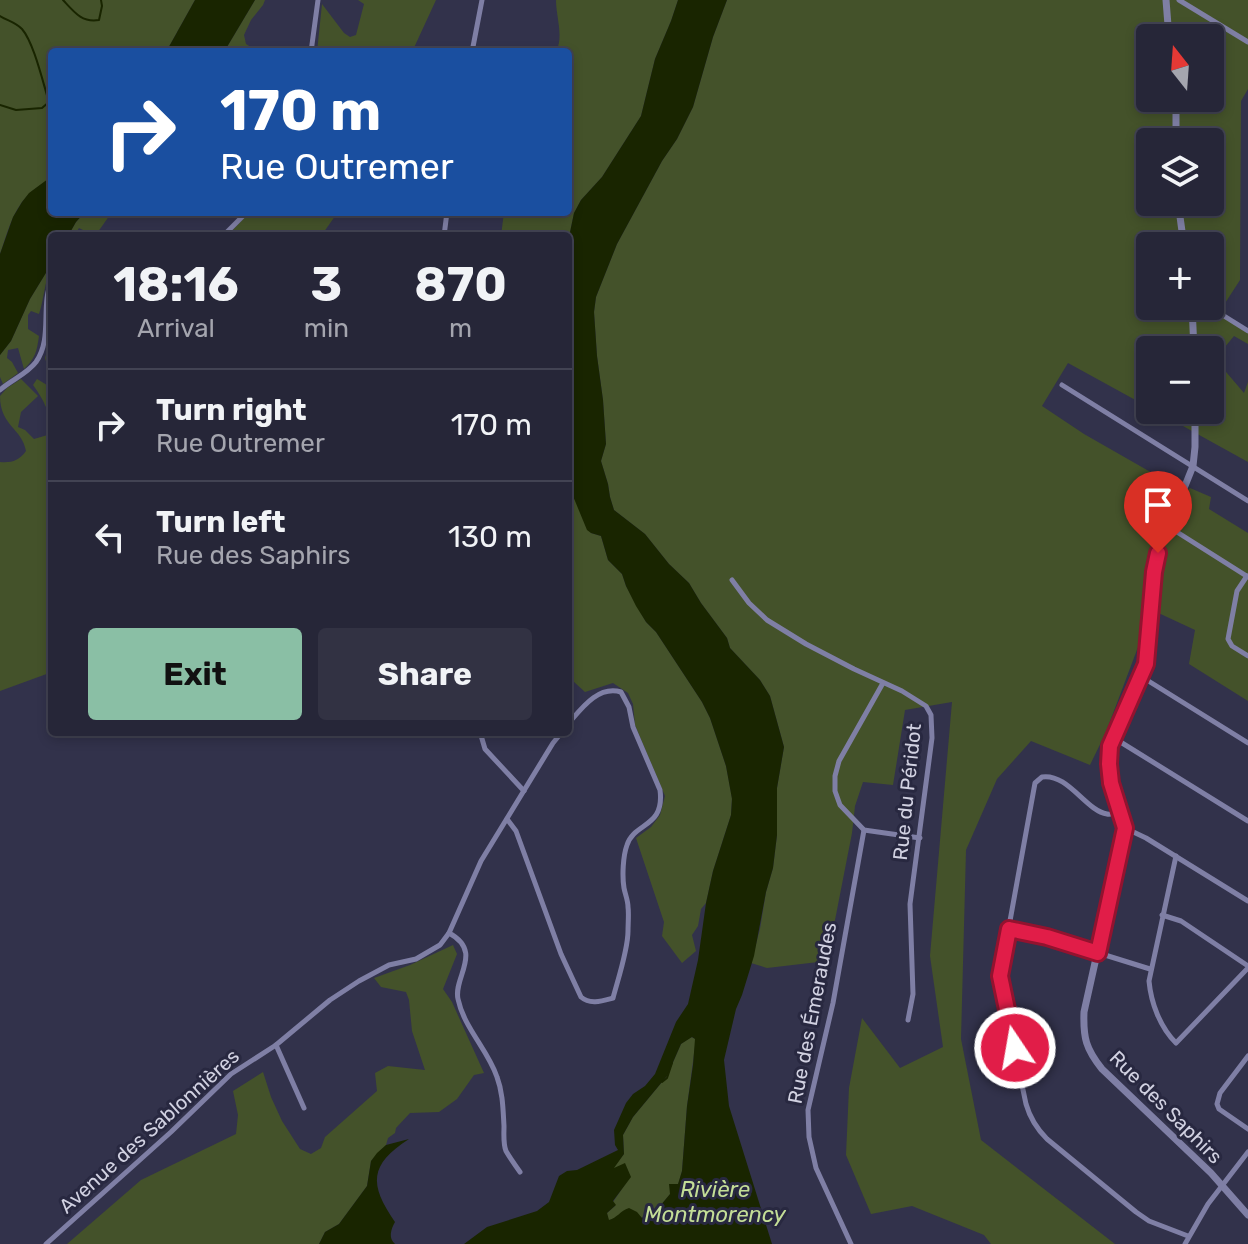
<!DOCTYPE html>
<meta charset="utf-8">
<style>
body{margin:0;font-family:Rubik,sans-serif;background:#323243;color:#f1f3f6;height:100vh;display:flex;flex-direction:column;font-size:30px;white-space:nowrap}
*{box-sizing:border-box;margin:0}
p{font-size:26px;color:#a4a5ae}
.icon{flex:none;width:44px;height:44px;fill:none;stroke:currentColor;stroke-width:2;stroke-linecap:round;stroke-linejoin:round}
.map{position:relative;flex:1;overflow:hidden}
.sheet{position:absolute;left:48px;top:232px;width:524px;height:504px;display:flex;flex-direction:column;background:#262638;border-radius:8px;box-shadow:0 4px 12px #0003,0 0 0 2px #424353}
.sheet>*{flex:none}
.guide{position:absolute;left:48px;top:48px;width:524px;height:168px;border-radius:8px;box-shadow:0 4px 12px #0003,0 0 0 2px #424353;background:#1a4fa0;color:#fff;overflow:hidden}
.needle{width:52px;rotate:343deg}
.controls{position:absolute;left:1136px;top:24px;display:grid;gap:16px}
.controls a{display:grid;place-items:center;width:88px;height:88px;border-radius:8px;background:#262638;box-shadow:0 4px 12px #0003,0 0 0 2px #424353;font-size:40px}
.pin{position:absolute;display:grid;place-items:center;width:68px;height:68px;color:#fff;margin:-82px -34px;border-radius:50% 50% 50% 0;rotate:-45deg;box-shadow:0 0 8px #0007}
.pin .icon{rotate:45deg}
.me{position:absolute;width:88px;margin:-44px;rotate:348deg;stroke-linejoin:round;filter:drop-shadow(0 0 6px #0008)}
.turn{display:flex;align-items:center;gap:28px;height:168px;padding:0 40px;font-size:36px}
.turn .icon{width:104px;height:104px;stroke-width:2.5}
.turn b{display:block;font-size:56px;line-height:68px}
.eta{display:flex;justify-content:space-evenly;align-items:center;height:136px;text-align:center}
.eta b{font-size:48px;font-weight:700;line-height:56px}
.cta{display:flex;gap:16px;margin-top:auto;padding:16px 40px}
.cta a{flex:1;height:92px;border-radius:8px;background:#8abfa5;color:#111;font-size:32px;font-weight:700;line-height:92px;text-align:center}
.cta a+a{background:#323243;color:#f1f3f6}
ul{padding:0;list-style:none}
li{display:flex;align-items:center;gap:24px;height:112px;padding:0 40px;border-top:2px solid #424353}
li div{flex:1}
li b{display:block;font-size:30px}
li em{font-style:normal}
.map>svg:first-child{display:block}
</style>
<div class="map">
<svg width="1248" height="1244" viewBox="0 0 1248 1244">
<rect width="100%" height="100%" fill="#32324b"/>
<g fill="#44522a" fill-rule="evenodd">
<path d="M0 0H195L166 52H52V176C44 184 34 188 27 196 12 212 7 234 0 254Z"/>
<polygon points="255,0 265,0 263,5 251,20 244,35 246,44 259,52 224,52"/>
<polygon points="358,0 436,0 412,52 317,52 322,4 344,33 350,37 356,35 364,4"/>
<path d="M556 0H678L671 21 655 59 641 116 602 177 581 200 574 213 568 242V236H501L504 212H568V52H556C564 36 556 17 556 0Z"/>
<path d="M727 0H1248V89L1241 101 1240 280 1220 311 1248 330V344L1234 336 1215 359 1244 393 1248 382V462L1154 410H1210V350H1150V408L1068 363 1042 406 1084 434 1161 478 1182 496 1190 488 1211 497 1209 509 1248 533V701L1189 664 1195 630 1152 610 1106 732 1090 765 1031 741 997 779 966 850 961 1039 981 1140 1115 1244H991L984 1235 912 1206 871 1214 846 1155 849 1088 862 1018 900 1068 943 1047 930 956 952 702 905 710 893 785 863 782 855 806 852 833 827 961 767 968 751 963 760 929 766 892 773 868 777 835V788L784 747 770 696 760 680 730 648 727 638 701 603 689 583 669 564 645 534 614 510 610 497 608 484 601 461 606 444 603 400 597 356 594 312 596 297 617 244 662 161 677 139 693 107 713 37ZM1150 38H1210V98H1150ZM1150 142H1210V202H1150ZM1150 246H1210V306H1150Z"/>
<polygon points="85,212 112,212 95,236 79,228 74,236 68,236 76,222"/>
<polygon points="250,212 338,212 321,236 227,236"/>
<path d="M52 263C52 278 47 276 45 288 43 297 42 305 39 314L31 311 28 315V329L39 336C37 351 35 359 24 369L18 348 8 350 7 358 12 362 18 373 3 384 0 377V355L11 341 30 299Z"/>
<path d="M52 334V672L0 691V462C11 463 19 461 26 451 22 428 0 426 0 396L7 388 21 379 38 396 21 412 18 427 25 430 34 439 51 434C52 416 44 400 33 385L37 379 47 385 52 381 45 358Z"/>
<polygon points="568,484 591,533 601,536 608,560 622,574 626,586 646,622 656,632 702,702 710,718 726,766 732,798 731,815 713,871 706,903 701,909 698,926 692,935 696,951 682,963 662,936 664,922 636,838 651,827 660,815 665,796 635,725 633,704 628,693 613,683 585,692 573,681 571,654 568,651"/>
<polygon points="453,945 457,954 443,989 452,1002 484,1073 474,1075 457,1099 439,1112 410,1113 396,1128 395,1133 388,1138 386,1145 371,1161 367,1186 339,1224 325,1232 319,1244 67,1244 141,1180 236,1134 238,1115 233,1091 263,1072 271,1097 282,1121 300,1149 311,1154 321,1148 325,1137 377,1091 375,1073 388,1066 425,1070 412,1031 409,1000 406,992 381,987 374,978 410,965"/>
<polygon points="691,1037 696,1039 687,1106 682,1171 678,1185 660,1206 641,1218 616,1218 608,1221 607,1213 615,1206 613,1202 630,1177 612,1169 624,1154 623,1135 633,1117 667,1076 681,1044"/>
</g>
<g fill="#192500" fill-rule="evenodd">
<polygon points="195,0 255,0 224,52 166,52"/>
<path d="M678 0H727L713 37 693 107 677 139 662 161 617 244 596 297 594 312 597 356 603 400 606 444 601 461 608 484 610 497 614 510 645 534 669 564 689 583 701 603 727 638 730 648 760 680 770 696 784 747 777 788V835L773 868 766 892 754 956 742 995 736 1009 724 1060 729 1106 772 1244H464L487 1227 537 1211 549 1202 559 1176 567 1171 577 1170 618 1150 615 1145 614 1130 626 1103 633 1094 645 1086 655 1074 676 1022 688 1004 698 960 706 903 713 871 731 815 732 799 726 766 710 718 702 702 656 632 646 622 636 606 626 586 622 574 608 560 601 536 591 533 587 530 568 484V242L574 213 581 200 602 177 641 116 655 59 671 21ZM692 1037 695 1039 693 1065 687 1106 682 1171 678 1184H669L670 1194 660 1206 642 1218 637 1212 629 1208C620 1211 617 1218 609 1220L607 1213 616 1205 613 1201 631 1177 625 1163 614 1168 624 1154 623 1135 633 1117 667 1076 681 1044Z"/>
<polygon points="52,176 52,212 85,212 76,222 68,236 52,236 52,263 30,299 11,341 0,355 0,254 13,217 22,202 29,193"/>
<path d="M409 1139C369 1165 369 1184 395 1222 391 1229 388 1238 395 1244H319L325 1232 339 1224 367 1186 371 1161 377 1153 386 1145Z"/>
</g>
<g fill="none" stroke-linecap="round" stroke-linejoin="round">
<g stroke="#192500" stroke-width="2">
<path d="M63 0C74 12 82 23 99 20L102 6 101 0"/>
<path d="M0 16C8 21 15 22 22 29 34 43 43 83 49 102L42 108 16 110 0 105"/>
<polyline points="662,1082 667,1078 672,1063"/>
</g>
<g stroke="#7f7fa5" stroke-width="5">
<polyline points="1179,0 1248,42"/>
<polyline points="311,52 318,0"/>
<polyline points="472,52 482,0"/>
<polyline points="223,236 247,212"/>
<polyline points="444,236 447,212"/>
<polyline points="1208,306 1248,331"/>
<polyline points="1062,385 1248,501"/>
<path d="M0 390C11 380 27 374 36 362 53 338 40 305 52 280"/>
<polyline points="1169,527 1248,577"/>
<polyline points="1247,576 1237,591 1228,639 1232,646 1248,656"/>
<polyline points="732,580 749,603 767,620 806,644 854,669 902,691 926,706 931,715 932,738 910,904 913,994 908,1020"/>
<polyline points="1142,677 1248,743"/>
<polyline points="883,683 839,761 835,776 835,791 840,805 864,830 920,838"/>
<polyline points="480,732 485,749 524,791"/>
<polyline points="1114,738 1248,821"/>
<path d="M1120 812C1116 813 1111 815 1107 814 1086 811 1068 773 1042 777L1035 783 1000 976 1002 990 1026 1104C1030 1118 1036 1128 1047 1139L1136 1212 1149 1221 1188 1236"/>
<path d="M507 819 516 831 561 954 581 997C590 1005 602 1001 613 998 618 979 628 950 628 931 628 924 629 913 628 907 628 900 625 894 624 888 622 876 623 856 627 845 634 822 665 828 660 790L633 727 629 707 621 692C598 685 581 709 568 724"/>
<polyline points="1125,828 1146,838 1248,901"/>
<path d="M1176 856 1149 981C1151 1003 1160 1027 1176 1043L1248 968"/>
<polyline points="1162,915 1181,921 1248,966"/>
<polyline points="1009,929 1047,937 1150,969"/>
<path d="M449 933C484 952 453 977 458 999 464 1028 488 1050 497 1077 503 1093 503 1110 504 1126 504 1134 503 1144 506 1151 510 1158 515 1165 520 1172"/>
<polyline points="276,1045 304,1108"/>
<polyline points="1248,1056 1220,1093 1217,1104 1219,1109 1248,1129"/>
<polyline points="46,1244 171,1132 231,1074 276,1045 330,1000 359,981 389,965 416,959 440,945 449,933 481,861 553,743 562,732"/>
<polyline points="851,1244 816,1168 809,1137 808,1110 833,1003 864,830"/>
<polyline points="1185,1244 1208,1204 1248,1152"/>
</g>
<g stroke="#7f7fa5" stroke-width="7">
<polyline points="1166,0 1169,38"/>
<polyline points="1176,142 1176,98"/>
<polyline points="1178,202 1184,246"/>
<polyline points="1192,306 1194,350"/>
<path d="M1195 410V447L1193 466 1158 553 1154 572 1146 664 1110 746 1109 764 1111 783 1125 828 1084 1012C1083 1038 1086 1049 1102 1069L1211 1173 1248 1215"/>
</g>
</g>
<g fill="none" stroke-linecap="round" stroke-linejoin="round">
<defs>
<polyline id="route" points="1015,1048 1000,976 1009,929 1047,937 1098,953 1125,828 1111,783 1109,764 1110,746 1146,664 1154,572 1158,553"/>
</defs>
<use href="#route" stroke="#92132f" stroke-width="20"/>
<use href="#route" stroke="#e11d48" stroke-width="14"/>
</g>
<g text-anchor="middle" stroke-width="6" stroke-linejoin="round" paint-order="stroke">
<g font-size="20" fill="#d1d1e1" stroke="#282840">
<text transform="translate(907 792) rotate(-84)" y="7">Rue du Péridot</text>
<text transform="translate(812 1013) rotate(-79)" y="7">Rue des Émeraudes</text>
<text transform="translate(1166 1107) rotate(45)" y="7">Rue des Saphirs</text>
<text transform="translate(149 1131) rotate(-42)" y="7">Avenue des Sablonnières</text>
</g>
<g font-size="22" font-style="italic" fill="#c4de97" stroke="#282840">
<text x="715" y="1197">Rivière<tspan x="715" dy="25">Montmorency</tspan></text>
</g>
</g>
</svg>
<div class="controls">
<a><svg class="needle" viewBox="-14 -14 28 28"><path d="M0-13l5 13h-10z" fill="#e53935"/><path d="M0 13l5-13h-10z" fill="#a4a5ae"/></svg></a>
<a><svg class="icon" aria-label="layers" viewBox="0 0 24 24"><path d="M12 4l9 5-9 5-9-5zM3 14l9 5 9-5"/></svg></a>
<a>+</a>
<a>−</a>
</div>
<div class="pin" style="left:1158px;top:553px;background:#d93025"><svg class="icon" aria-label="arrive" viewBox="0 0 24 24"><path d="M6 21V4h12l-3 4 3 4H6"/></svg></div>
<svg class="me" style="left:1015px;top:1048px" viewBox="-20 -20 40 40"><circle r="17" fill="#e11d48" stroke="#fff" stroke-width="3"/><path d="M0-11L8 9 0 5-8 9z" fill="#fff"/></svg>
<div class="guide">
<div class="turn"><svg class="icon" aria-label="right" viewBox="0 0 24 24"><path d="M7 20v-9h11M14 6l5 5-5 5"/></svg><div><b>170 m</b>Rue Outremer</div></div>
</div>
<section class="sheet">
<div class="eta">
<div><b>18:16</b><p>Arrival</p></div>
<div><b>3</b><p>min</p></div>
<div><b>870</b><p>m</p></div>
</div>
<ul>
<li><svg class="icon" aria-label="right" viewBox="0 0 24 24"><path d="M7 20v-9h11M14 6l5 5-5 5"/></svg><div><b>Turn right</b><p>Rue Outremer</p></div><em>170 m</em></li>
<li><svg class="icon" aria-label="left" viewBox="0 0 24 24"><path d="M17 20v-9H6M10 6l-5 5 5 5"/></svg><div><b>Turn left</b><p>Rue des Saphirs</p></div><em>130 m</em></li>
</ul>
<div class="cta"><a>Exit</a><a>Share</a></div>
</section>
</div>
